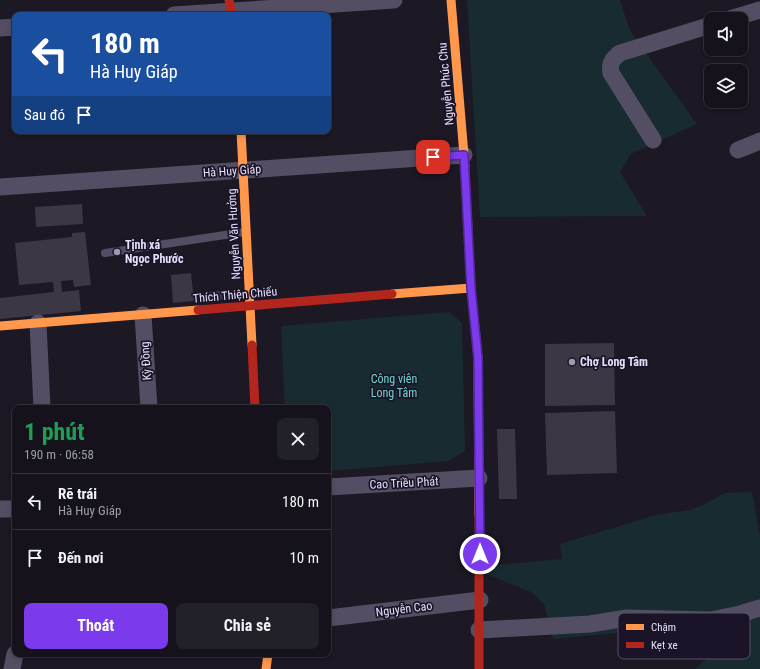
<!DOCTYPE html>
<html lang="vi">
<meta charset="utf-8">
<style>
body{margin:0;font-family:"Roboto Condensed",sans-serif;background:#222028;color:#f1f3f6;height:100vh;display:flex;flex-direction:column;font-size:15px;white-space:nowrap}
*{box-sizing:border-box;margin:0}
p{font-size:13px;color:#9d9ea3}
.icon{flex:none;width:22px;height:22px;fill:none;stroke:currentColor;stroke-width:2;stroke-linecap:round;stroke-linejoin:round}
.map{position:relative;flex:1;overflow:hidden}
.sheet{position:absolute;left:12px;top:405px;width:319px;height:252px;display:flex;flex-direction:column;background:#15121b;border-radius:8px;box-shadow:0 2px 6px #0003,0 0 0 1px #34323a}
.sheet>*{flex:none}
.top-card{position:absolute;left:12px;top:12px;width:319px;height:122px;border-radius:8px;box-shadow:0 2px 6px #0003,0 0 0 1px #34323a;background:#1a4fa0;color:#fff;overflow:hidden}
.buttons{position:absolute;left:704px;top:12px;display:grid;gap:8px}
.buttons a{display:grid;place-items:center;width:44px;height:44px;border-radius:8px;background:#15121b;box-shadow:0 2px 6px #0003,0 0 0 1px #34323a;font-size:20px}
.pin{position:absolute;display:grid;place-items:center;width:34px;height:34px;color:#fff;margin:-17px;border-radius:8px;box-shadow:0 2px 6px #0006}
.me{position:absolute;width:44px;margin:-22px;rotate:0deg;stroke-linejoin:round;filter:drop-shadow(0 0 3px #0008)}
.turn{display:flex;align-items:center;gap:14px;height:84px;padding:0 12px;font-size:18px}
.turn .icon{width:52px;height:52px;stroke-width:2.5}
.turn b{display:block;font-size:28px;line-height:34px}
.then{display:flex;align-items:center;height:38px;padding:0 12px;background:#0003;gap:8px;font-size:15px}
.round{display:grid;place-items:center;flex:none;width:42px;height:42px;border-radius:8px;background:#222028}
.overview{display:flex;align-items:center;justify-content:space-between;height:68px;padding:0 12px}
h1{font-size:24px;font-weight:700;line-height:30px;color:#1e9e55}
.action{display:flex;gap:8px;margin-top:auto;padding:8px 12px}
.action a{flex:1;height:46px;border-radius:8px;background:#7c3aed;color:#fff;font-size:16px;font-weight:700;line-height:46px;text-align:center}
.action a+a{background:#222028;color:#f1f3f6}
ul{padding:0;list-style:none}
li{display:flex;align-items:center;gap:12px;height:56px;padding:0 12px;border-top:1px solid #34323a}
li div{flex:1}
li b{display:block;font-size:15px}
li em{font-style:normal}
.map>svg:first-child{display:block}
</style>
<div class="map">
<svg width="760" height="669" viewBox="0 0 760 669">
<rect width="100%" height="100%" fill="#1c1824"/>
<g fill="#182b30">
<polygon points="467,0 620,0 630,31 697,124 631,154 620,172 647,216 480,217"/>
<polygon points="449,312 462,323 465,451 448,461 328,471 328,408 285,408 281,326"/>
<polygon points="752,492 760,536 760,669 695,669 707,659 745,646 750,637 746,624 735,610 618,633 553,639 544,604 531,592 486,574 487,566 562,559 560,544 656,515 689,510 703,505 725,493"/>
</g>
<g fill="#3c3745">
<polygon points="82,204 83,224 36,227 35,207"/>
<polygon points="85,232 91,285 74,287 73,280 61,281 62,292 79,290 81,311 0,319 0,298 54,292 53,282 19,285 15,243 72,237 72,233"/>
<polygon points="191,273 194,301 173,303 171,275"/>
<polygon points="228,290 228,299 209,301 208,292"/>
<polygon points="614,343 615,405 545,406 545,344"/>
<polygon points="615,411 617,473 547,475 545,413"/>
<polygon points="497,429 515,429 517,499 499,499"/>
</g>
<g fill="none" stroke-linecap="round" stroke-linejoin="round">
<polyline stroke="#534e63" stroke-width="8" points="105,253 245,232"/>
<g stroke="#534e63" stroke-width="17">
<polyline points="174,15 394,0"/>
<polyline points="730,19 760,10"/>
<polyline points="0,28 15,27"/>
<path d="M653 140 611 73C609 64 612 59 620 53L711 25"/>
<polyline points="738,150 760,141"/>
<polyline points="0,187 464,155"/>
<polyline points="143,315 149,408"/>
<polyline points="38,323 42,408"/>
<polyline points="328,487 479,478"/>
<polyline points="0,509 15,509"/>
<polyline points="328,618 480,600"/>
<polyline points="479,630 590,624 627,618 711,620 740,614 760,608"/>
<polyline points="12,669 15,654"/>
</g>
<g stroke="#ff974d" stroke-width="9">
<polyline points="451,0 465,167"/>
<polyline points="241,131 252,345"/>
<polyline points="392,294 471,288"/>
<polyline points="0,326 198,310"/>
<polyline points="476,337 478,358 479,515"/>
<polyline points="266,669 268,654"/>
</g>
<g stroke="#b3261e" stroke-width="9">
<polyline points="229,0 232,15"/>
<polyline points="465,167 471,288 476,337"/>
<polyline points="198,310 392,294"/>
<polyline points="252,345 255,408"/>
<polyline points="479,669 479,515"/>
</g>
</g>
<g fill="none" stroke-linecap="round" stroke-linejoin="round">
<defs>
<polyline id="route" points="433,157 464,155 471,288 478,358 480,554"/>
</defs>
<use href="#route" stroke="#51269a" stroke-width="10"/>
<use href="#route" stroke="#7c3aed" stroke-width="7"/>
</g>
<g fill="#a199b0" stroke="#1b1428" stroke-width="1.5">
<circle cx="117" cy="252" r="4"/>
<circle cx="572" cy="362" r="4"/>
</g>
<g text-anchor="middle" stroke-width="3.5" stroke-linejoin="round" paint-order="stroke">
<g font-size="12" fill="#e8dffb" stroke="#1b1428">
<text transform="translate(446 84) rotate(-95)" y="4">Nguyễn Phúc Chu</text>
<text transform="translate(232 171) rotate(-4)" y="4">Hà Huy Giáp</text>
<text transform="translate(234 234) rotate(-93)" y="4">Nguyễn Văn Hưởng</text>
<text transform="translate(235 295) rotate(-5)" y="4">Thích Thiện Chiếu</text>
<text transform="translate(146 361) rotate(-94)" y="4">Kỳ Đồng</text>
<text transform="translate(404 483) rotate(-3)" y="4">Cao Triều Phát</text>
<text transform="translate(404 609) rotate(-7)" y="4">Nguyễn Cao</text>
</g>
<g font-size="12" font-weight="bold" fill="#e8dffb" stroke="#1b1428" text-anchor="start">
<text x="125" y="249">Tịnh xá<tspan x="125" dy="14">Ngọc Phước</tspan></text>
<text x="580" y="366">Chợ Long Tâm</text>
</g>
<g font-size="12" fill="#72d4cf" stroke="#1b1428">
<text x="394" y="383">Công viên<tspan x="394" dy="14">Long Tâm</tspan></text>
</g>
</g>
<rect x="618" y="613" width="132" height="46" rx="6" fill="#1b1428" stroke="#585167" stroke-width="1"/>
<rect x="626" y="624" width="18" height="6" fill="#ff974d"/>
<rect x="626" y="642" width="18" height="6" fill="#b3261e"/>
<g font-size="11" fill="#e8dffb">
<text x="651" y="631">Chậm</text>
<text x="651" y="649">Kẹt xe</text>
</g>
</svg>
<div class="buttons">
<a><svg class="icon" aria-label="sound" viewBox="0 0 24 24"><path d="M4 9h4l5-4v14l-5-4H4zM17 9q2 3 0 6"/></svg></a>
<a><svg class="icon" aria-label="layers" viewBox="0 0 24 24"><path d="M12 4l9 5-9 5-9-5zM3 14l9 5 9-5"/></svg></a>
</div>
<div class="pin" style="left:433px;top:157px;background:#d93025"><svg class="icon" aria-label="arrive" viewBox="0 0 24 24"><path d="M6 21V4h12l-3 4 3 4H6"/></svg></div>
<svg class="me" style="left:480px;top:554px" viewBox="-20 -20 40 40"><circle r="17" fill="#7c3aed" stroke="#fff" stroke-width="3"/><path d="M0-11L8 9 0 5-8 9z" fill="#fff"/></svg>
<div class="top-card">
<div class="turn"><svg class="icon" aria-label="left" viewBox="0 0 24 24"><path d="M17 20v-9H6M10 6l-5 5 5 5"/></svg><div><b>180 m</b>Hà Huy Giáp</div></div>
<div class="then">Sau đó<svg class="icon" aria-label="arrive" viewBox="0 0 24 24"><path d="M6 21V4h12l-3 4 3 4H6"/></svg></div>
</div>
<section class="sheet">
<div class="overview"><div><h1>1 phút</h1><p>190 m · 06:58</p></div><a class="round"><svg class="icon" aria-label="close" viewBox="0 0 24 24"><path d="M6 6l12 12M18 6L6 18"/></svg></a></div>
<ul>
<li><svg class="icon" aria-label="left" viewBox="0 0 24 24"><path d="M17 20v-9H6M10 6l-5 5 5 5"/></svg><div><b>Rẽ trái</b><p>Hà Huy Giáp</p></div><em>180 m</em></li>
<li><svg class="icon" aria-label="arrive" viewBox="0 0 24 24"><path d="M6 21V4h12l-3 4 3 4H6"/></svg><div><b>Đến nơi</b></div><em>10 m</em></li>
</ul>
<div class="action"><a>Thoát</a><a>Chia sẻ</a></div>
</section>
</div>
